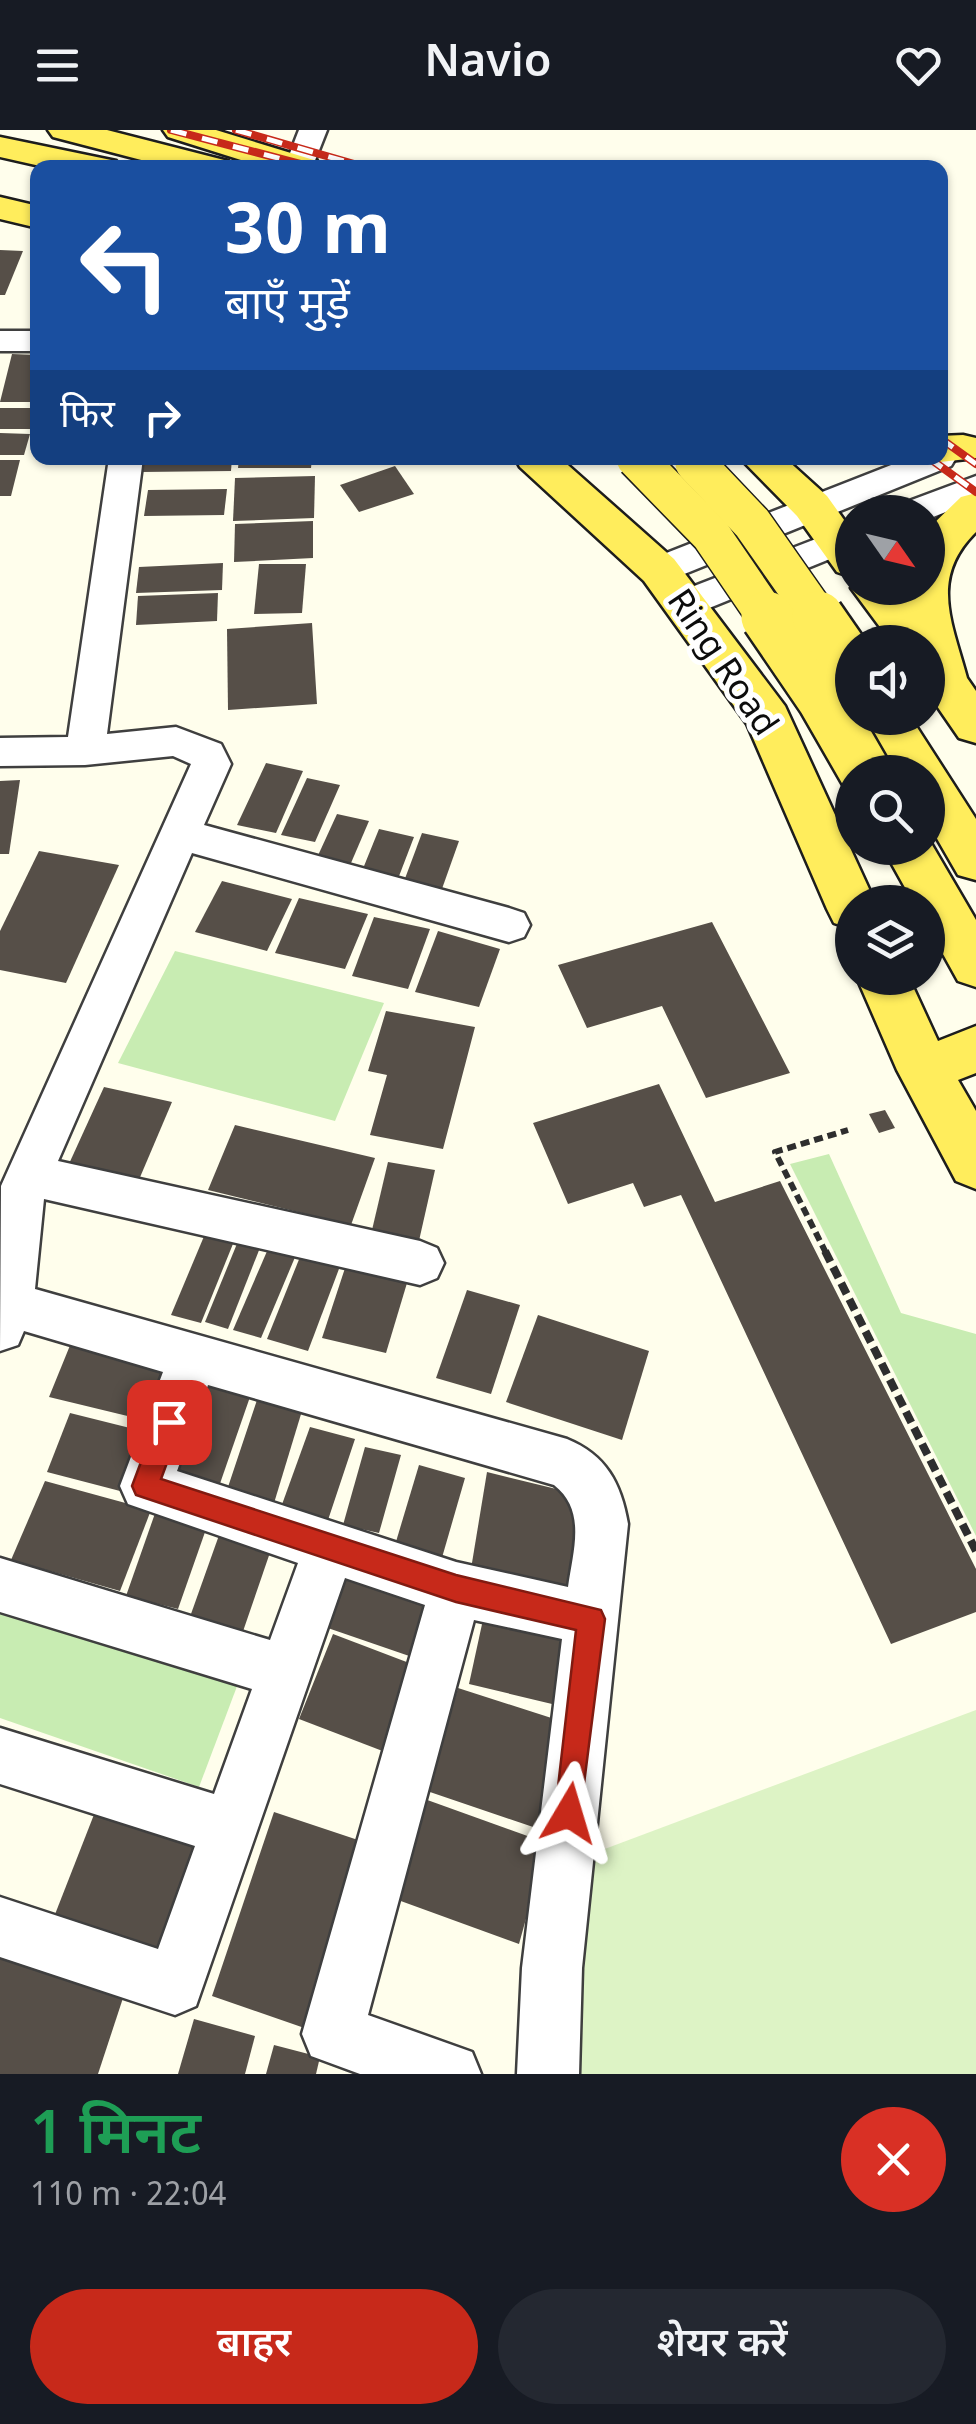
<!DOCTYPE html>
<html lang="hi">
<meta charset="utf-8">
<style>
body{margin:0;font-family:Georgia,"Noto Sans Devanagari",serif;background:#242831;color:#f1f3f6;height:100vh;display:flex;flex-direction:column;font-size:38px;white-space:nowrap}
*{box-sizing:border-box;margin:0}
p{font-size:32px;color:#9ea1a6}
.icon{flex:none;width:55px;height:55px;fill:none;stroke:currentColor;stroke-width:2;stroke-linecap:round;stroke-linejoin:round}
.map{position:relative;height:1944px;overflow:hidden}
.side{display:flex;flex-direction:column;background:#171b24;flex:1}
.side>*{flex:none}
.banner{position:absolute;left:30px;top:30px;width:918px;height:305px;border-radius:20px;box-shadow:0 2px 8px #0004;background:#1a4fa0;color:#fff;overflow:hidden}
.needle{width:65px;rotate:124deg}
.controls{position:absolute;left:835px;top:365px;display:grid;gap:20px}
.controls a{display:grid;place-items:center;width:110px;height:110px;border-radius:50%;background:#171b24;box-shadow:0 2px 8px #0004;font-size:50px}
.pin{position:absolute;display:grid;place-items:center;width:85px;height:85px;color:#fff;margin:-42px;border-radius:20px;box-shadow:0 5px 15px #0006}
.me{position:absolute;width:110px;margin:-55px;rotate:7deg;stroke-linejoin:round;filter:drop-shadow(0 0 8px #0008)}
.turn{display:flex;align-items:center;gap:35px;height:210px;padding:0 30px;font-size:45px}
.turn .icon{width:130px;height:130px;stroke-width:2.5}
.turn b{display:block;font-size:70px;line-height:85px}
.then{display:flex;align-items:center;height:95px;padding:0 30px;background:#0003;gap:20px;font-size:38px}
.round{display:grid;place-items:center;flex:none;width:105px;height:105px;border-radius:52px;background:#242831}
.head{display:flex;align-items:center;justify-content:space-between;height:170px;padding:0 30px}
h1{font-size:60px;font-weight:600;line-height:75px;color:#1e9e55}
.cta{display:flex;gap:20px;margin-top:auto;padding:20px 30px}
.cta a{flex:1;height:115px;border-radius:60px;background:#c7291a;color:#fff;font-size:40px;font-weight:600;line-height:115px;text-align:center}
.cta a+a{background:#242831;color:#f1f3f6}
header{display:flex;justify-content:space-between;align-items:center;height:130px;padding:0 30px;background:#171b24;font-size:45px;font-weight:600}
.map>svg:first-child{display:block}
</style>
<header><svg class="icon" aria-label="menu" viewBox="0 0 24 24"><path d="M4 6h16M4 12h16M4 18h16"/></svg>Navio<svg class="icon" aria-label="heart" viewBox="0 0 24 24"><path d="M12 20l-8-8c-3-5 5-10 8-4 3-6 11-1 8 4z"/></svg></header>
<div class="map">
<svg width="976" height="1944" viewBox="0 0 976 1944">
<rect width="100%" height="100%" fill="#fffeec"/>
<g fill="#c8ecb2">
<polygon points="175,821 384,873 335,991 118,933"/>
<polygon points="829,1024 901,1183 976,1204 976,1406 790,1034"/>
<polygon points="0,1471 239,1551 199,1657 0,1588"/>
</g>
<polygon fill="#ddf3c5" points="976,1580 976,1944 575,1944 594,1723"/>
<g fill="#564f48">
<polygon points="0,120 23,121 5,165 0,165"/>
<polygon points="12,224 38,225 38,272 0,272"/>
<polygon points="0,278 38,278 37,299 0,299"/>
<polygon points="0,303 30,304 24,325 0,325"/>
<polygon points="143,328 232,328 231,341 141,342"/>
<polygon points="239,328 312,328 311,338 238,338"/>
<polygon points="0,330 20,330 11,366 0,366"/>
<polygon points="395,336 414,364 359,382 340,355"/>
<polygon points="315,346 314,388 233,391 235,348"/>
<polygon points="227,359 224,385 144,386 148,360"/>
<polygon points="313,391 313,428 234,432 235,394"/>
<polygon points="223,433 222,460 136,463 139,437"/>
<polygon points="259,434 306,434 302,483 254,484"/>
<polygon points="218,463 217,491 136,495 138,466"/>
<polygon points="312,493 317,574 228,580 227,499"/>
<polygon points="266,633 303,641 276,703 237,695"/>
<polygon points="307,648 340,655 315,712 281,705"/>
<polygon points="20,650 9,724 0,724 0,651"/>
<polygon points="337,684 369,691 348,740 315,732"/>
<polygon points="379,699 414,707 396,754 360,746"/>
<polygon points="422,703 459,711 438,770 400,762"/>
<polygon points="39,721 119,735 66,853 0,840 0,801"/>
<polygon points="222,751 292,769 267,821 195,802"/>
<polygon points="299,768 368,784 345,839 275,823"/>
<polygon points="374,787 430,799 408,859 352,846"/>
<polygon points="712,792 790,943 706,968 662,876 587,898 558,835"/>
<polygon points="438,801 500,819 479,877 415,862"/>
<polygon points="386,881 475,897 443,1019 370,1005 387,945 368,941"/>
<polygon points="659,954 715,1072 780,1051 976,1439 976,1482 891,1514 681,1065 644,1077 633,1053 568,1074 533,993"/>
<polygon points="104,957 172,972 138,1052 68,1036"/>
<polygon points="885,980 895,998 879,1003 869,984"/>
<polygon points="235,995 375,1028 351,1095 208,1060"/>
<polygon points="388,1032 435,1040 416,1124 368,1117"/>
<polygon points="210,1092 239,1099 201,1193 171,1185"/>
<polygon points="243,1099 265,1105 228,1199 205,1192"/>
<polygon points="274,1105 301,1113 261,1208 233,1200"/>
<polygon points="306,1112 345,1123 308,1221 267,1209"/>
<polygon points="348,1129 410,1143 386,1223 322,1208"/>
<polygon points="467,1160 520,1175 491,1264 436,1248"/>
<polygon points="538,1185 649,1221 622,1310 506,1272"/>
<polygon points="71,1213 164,1235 144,1290 49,1267"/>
<polygon points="199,1252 251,1264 215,1368 162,1354"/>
<polygon points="260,1261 305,1271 271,1383 223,1372"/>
<polygon points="70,1283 142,1301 120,1361 47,1342"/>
<polygon points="310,1297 355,1309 327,1393 280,1380"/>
<polygon points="365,1317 401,1325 379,1403 343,1395"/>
<polygon points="419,1335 465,1348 439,1438 392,1425"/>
<polygon points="487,1342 581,1365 583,1469 469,1451"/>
<polygon points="45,1351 151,1380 120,1461 11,1430"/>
<polygon points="159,1372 211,1385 178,1479 126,1466"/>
<polygon points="223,1394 275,1408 239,1513 186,1498"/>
<polygon points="345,1434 436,1464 415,1528 322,1496"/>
<polygon points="484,1485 586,1508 573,1579 469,1554"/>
<polygon points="333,1504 425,1539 393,1625 299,1589"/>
<polygon points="458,1558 567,1593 539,1699 427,1661"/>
<polygon points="419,1667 547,1713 519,1814 387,1766"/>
<polygon points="95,1682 203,1717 164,1830 52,1792"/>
<polygon points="274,1682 370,1714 313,1901 212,1866"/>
<polygon points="0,1827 124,1865 98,1944 0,1944"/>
<polygon points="194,1889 255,1906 245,1944 178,1944"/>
<polygon points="274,1915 320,1927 316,1944 266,1944"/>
</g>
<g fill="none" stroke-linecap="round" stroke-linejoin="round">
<defs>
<g id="minor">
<polygon points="299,0 327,0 312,38 285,36"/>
<rect x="0" y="201" width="38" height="20"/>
<polygon points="940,317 951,320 956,328 951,336 672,449 659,452 646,449 641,440 646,431 909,328 940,328"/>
<path d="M109 328H143L107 604 176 597 221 614 231 634 204 695 509 778 524 783 530 795 524 807 509 812 192 723 58 1031 420 1111 437 1118 444 1133 437 1148 420 1155 44 1069 35 1159 567 1309C606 1325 621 1353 628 1394L582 1838 579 1944H517L522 1838 562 1509 474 1490 368 1885 472 1922 481 1944H360L311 1926 302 1904 425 1475 345 1448 196 1876 175 1885 0 1827V1767L158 1819 195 1716 0 1654V1598L214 1664 252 1559 0 1482V1428L270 1510 298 1433 128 1374 120 1356 163 1242 24 1201 18 1215 0 1221 1 1056 191 634 173 626 85 635 0 636V608L68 607ZM208 1255 554 1355C587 1381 573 1420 568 1457L456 1432 177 1341Z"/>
<polygon points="976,346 976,370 928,389 928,382 896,382 901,374"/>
<polygon points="852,395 852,420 697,483 684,487 671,483 666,474 671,465"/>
</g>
<g id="major">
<polygon points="48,0 107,0 228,31 233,38 172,38 53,7"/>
<polygon points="163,0 216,0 317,31 322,38 266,38 168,7"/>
<polygon points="0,7 116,31 121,38 49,38 0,27"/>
<polygon points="0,67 38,76 38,98 0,89"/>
<polygon points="963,305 976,308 976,328 940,332 925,328 940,328 940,306"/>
<polygon points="515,328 560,328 674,429 785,576 875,772 852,772 852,799 834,793 827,779 747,594 644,451 520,337"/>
<polygon points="740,328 785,328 827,366 852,401 852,447 837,442 797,386"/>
<path d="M976 363V402C929 448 952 492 967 548L976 561V613L959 608 928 563V512H891L851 458H897L903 465V458H928V399L961 367Z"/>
<polygon points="864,588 911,588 976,689 976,750 958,745 928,693 928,642 896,642"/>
<polygon points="928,708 976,790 976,857 958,851 928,797 928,772 913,772 883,718 928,718"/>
<polygon points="857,848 909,848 938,911 976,896 976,943 958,950 976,981 976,1059 956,1051 897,940"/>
</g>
</defs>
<use href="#minor" stroke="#3f3f3f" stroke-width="5"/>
<use href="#major" stroke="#1d1d1d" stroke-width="5"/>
<polyline stroke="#2e2e2e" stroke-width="6" stroke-dasharray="9 5" stroke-linecap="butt" points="826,1123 775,1022 848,1000"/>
<polyline stroke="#2e2e2e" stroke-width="8" stroke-dasharray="12 6" stroke-linecap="butt" points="825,1121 976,1421"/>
<use href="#minor" fill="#fff" fill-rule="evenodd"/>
<use href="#major" fill="#ffed5c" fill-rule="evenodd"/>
<defs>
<g id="rail">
<polyline points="171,0 316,38"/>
<polyline points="236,0 368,38"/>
<polyline points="940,308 976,334"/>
<polyline points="929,328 976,362"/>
</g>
</defs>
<use href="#rail" stroke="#c7291a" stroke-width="8"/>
<use href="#rail" stroke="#fff" stroke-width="5" stroke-dasharray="16" stroke-linecap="butt"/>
<defs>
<g id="major-bridge-far1">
<polyline points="636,328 711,405 769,490"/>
<polyline points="695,333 752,393 820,490"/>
</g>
<g id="major-bridge">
<polyline points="767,487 823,569 865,642"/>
<polyline points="818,487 852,536"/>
</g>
</defs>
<use href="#major-bridge-far1" stroke="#1d1d1d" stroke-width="42" stroke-linecap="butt"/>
<use href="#major-bridge" stroke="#1d1d1d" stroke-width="56" stroke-linecap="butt"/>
<use href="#major-bridge-far1" stroke="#ffed5c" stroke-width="39"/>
<use href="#major-bridge" stroke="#ffed5c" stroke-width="51"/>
</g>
<polygon fill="#c7291a" stroke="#811b11" stroke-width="2.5" points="169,1279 178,1283 182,1292 161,1349 456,1445 601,1480 605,1489 579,1693 569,1697 559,1693 555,1683 576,1500 456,1472 136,1365 132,1356 156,1292 160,1283"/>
<g text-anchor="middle" stroke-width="10" stroke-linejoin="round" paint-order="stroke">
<g font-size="35" fill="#0c0c0c" stroke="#fff">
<text transform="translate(723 532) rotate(56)" y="12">Ring Road</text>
</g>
</g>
</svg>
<div class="controls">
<a><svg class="needle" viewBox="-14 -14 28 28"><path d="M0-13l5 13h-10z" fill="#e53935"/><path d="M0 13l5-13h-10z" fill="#9ea1a6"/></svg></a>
<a><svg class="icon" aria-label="sound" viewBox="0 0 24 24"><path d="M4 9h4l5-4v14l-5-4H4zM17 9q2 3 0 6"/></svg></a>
<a><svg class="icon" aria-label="search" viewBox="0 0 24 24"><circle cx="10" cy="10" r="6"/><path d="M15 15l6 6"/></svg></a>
<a><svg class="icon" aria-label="layers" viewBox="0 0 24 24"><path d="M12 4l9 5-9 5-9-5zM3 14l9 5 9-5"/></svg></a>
</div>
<div class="pin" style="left:169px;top:1292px;background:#d93025"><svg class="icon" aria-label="arrive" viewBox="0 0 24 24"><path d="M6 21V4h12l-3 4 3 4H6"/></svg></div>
<svg class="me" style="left:569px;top:1683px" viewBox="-20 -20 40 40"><path d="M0-17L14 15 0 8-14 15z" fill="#c7291a" stroke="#fff" stroke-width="4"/></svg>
<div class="banner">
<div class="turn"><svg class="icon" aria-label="left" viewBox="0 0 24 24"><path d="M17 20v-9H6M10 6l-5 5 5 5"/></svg><div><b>30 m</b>बाएँ मुड़ें</div></div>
<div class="then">फिर<svg class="icon" aria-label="right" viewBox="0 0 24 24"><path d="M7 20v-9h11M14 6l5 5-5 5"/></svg></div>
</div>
</div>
<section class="side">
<div class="head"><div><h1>1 मिनट</h1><p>110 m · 22:04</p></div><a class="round" style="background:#d93025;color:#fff"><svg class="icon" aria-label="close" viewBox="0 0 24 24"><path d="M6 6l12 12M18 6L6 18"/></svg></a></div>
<div class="cta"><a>बाहर</a><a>शेयर करें</a></div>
</section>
